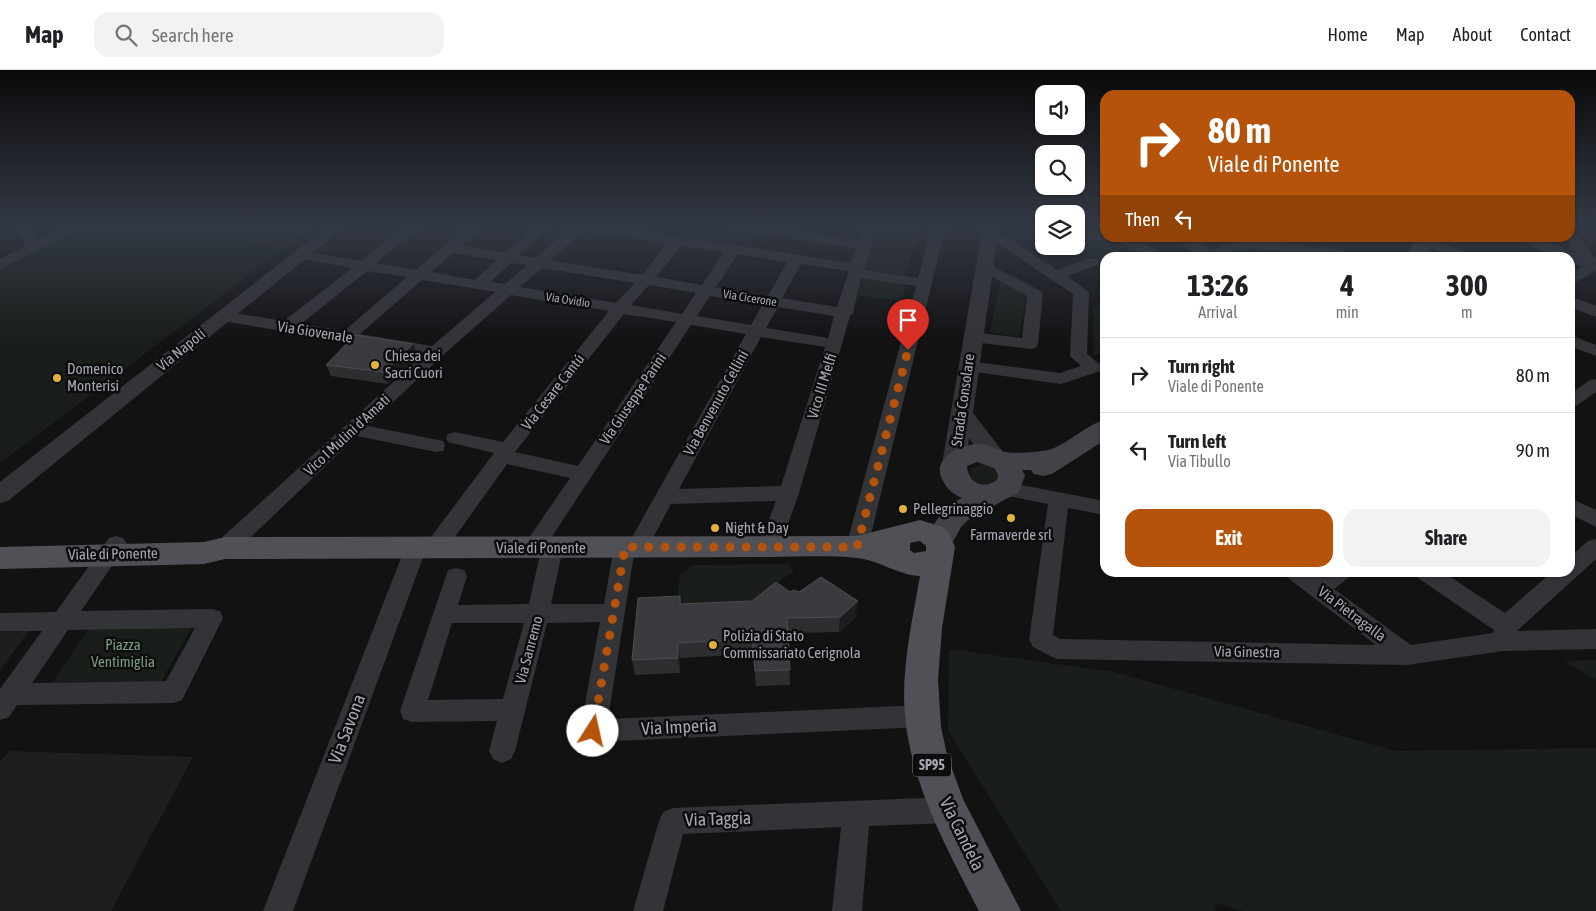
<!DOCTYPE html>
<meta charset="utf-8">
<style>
body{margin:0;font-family:"Asap Condensed",sans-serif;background:#f2f2f2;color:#202124;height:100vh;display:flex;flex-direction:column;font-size:19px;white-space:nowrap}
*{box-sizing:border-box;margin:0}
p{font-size:16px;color:#757577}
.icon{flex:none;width:28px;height:28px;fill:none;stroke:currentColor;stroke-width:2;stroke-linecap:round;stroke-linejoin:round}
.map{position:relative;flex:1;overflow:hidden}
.sheet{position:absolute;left:1100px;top:182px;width:475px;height:325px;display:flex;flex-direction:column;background:#fff;border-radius:15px;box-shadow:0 1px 4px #0004}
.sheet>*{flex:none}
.guide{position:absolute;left:1100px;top:20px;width:475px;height:152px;border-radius:15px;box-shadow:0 1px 4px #0004;background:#b45309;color:#fff;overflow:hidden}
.fabs{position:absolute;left:1035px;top:15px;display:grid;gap:10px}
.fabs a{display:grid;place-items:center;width:50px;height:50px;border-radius:10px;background:#fff;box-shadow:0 1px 4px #0004;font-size:25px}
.pin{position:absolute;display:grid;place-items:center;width:42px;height:42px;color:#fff;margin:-51px -21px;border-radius:50% 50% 50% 0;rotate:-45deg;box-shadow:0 0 5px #0007}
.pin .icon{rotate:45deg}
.me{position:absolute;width:55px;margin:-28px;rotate:10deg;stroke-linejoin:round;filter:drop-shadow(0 0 4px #0008)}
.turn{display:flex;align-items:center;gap:18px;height:105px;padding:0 25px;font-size:22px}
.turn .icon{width:65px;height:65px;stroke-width:2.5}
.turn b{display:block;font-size:35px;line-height:42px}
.then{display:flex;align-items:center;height:48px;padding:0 25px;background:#0003;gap:10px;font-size:19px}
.eta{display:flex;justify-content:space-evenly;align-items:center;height:85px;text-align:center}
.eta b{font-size:30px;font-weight:700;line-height:35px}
.button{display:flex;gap:10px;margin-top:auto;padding:10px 25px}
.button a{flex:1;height:58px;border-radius:15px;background:#b45309;color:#fff;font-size:20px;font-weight:700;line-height:58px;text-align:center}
.button a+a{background:#f2f2f2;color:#202124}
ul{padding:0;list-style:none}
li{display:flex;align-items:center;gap:15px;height:75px;padding:0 25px;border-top:1px solid #e0e0e0}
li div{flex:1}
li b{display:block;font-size:19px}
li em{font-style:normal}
header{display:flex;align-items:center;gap:30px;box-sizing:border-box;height:70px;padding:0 25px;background:#fff;border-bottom:1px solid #e0e0e0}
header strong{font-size:24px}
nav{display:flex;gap:28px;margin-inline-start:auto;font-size:18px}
.search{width:350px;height:45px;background:#f2f2f2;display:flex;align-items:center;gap:12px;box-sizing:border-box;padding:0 18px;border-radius:15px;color:#757577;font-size:19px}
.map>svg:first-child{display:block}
</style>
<header>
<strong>Map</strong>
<div class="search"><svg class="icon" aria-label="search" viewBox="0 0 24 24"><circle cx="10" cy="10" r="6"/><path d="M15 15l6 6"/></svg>Search here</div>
<nav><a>Home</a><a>Map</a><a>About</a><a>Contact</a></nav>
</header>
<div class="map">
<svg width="1596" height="841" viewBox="0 0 1596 841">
<rect width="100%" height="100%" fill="#121213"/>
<g fill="#1e1e20">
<polygon points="147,155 317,155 284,179"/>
<polygon points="877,155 921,155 906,206 861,201"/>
<polygon points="0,558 31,558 0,600"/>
<polygon points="9,681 193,687 111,841 0,841 0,692"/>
</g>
<g fill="#191e1a">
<polygon points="89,155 147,155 284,179 0,393 0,199"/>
<polygon points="1076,169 1122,175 1145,187 1105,188 1105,193 1103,194 1076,176"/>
<polygon points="864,206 907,212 901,231 856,225"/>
<polygon points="1001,209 1026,226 1019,267 990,262"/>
<polygon points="1105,233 1105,281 1093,286 1094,237"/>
<polygon points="982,394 991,396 998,405 996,410 985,414 975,411 969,405 970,399"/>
<polygon points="788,494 794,501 746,535 698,539 677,531 680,505 693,495"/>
<polygon points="194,554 161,611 53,612 91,555"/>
<polygon points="949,579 1114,602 1396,681 1596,678 1596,841 1243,841 1215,833 1216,841 1061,841 948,661"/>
<polygon points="1596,590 1596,610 1564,591"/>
</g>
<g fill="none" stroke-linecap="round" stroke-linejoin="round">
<g fill="#333438" fill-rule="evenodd">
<polygon points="15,155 29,155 37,170 68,155 85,155 83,158 0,199 0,189 26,176"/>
<path d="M407 155H422L376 193 416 200 468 155H483L461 176 505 183 536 155H551L519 185 536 188 570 158 567 155H600L851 193 856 178 729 159 722 155H756L858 170 863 155H877L864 200 918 208 932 155H946L868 477 865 483 857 485 849 483 846 477 916 216 861 208 853 243 850 246 799 423 778 482 770 484 762 482 759 476 776 431 671 434 645 483 634 484 608 649 922 635 931 638 935 646 931 654 922 657 593 672 584 669 580 661 600 552 547 553 515 681 511 689 502 693 493 689 489 681 497 651 412 652 403 649 400 641 448 500 456 498 464 500 467 506 458 535 529 534 540 484 533 486 525 484 522 478 570 408 507 394 442 485 434 487 426 485 425 482 293 841H263L405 478 408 472 416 470 424 472 425 475 494 383 448 372 446 368 448 364 455 362 503 372 609 241 511 225 442 286 368 356 443 371 445 376 443 381 436 382 357 366 233 484 225 486 217 484 214 478 217 472 423 285 223 251 217 249 215 246 217 243 223 241 284 251 352 198 295 188 293 185 295 182 300 181 361 191ZM584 161 667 173 642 205 550 190ZM681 176 724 182 702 215 656 207ZM453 183 497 190 475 210 431 202ZM738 184 787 192 768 226 716 217ZM511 193 527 195 505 214 490 212ZM801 194 849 201 837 237 782 228ZM542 198 635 213 616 233 520 217ZM367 201 407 207 344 261 301 254ZM422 210 495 222 432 276 360 264ZM649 215 696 223 682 244 631 235ZM710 226 763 234 751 255 697 246ZM778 237 834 246 828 268 766 258ZM624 244 676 252 578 396 515 382ZM691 255 746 264 630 471 625 469 617 471 614 477 604 534H551L563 478 560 472 549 471ZM761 267 825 277 781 416 679 419ZM452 553H524L503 629 428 630Z"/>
<polygon points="990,158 995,159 1057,200 1087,189 1097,189 1099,192 1097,195 1067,206 1089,222 1087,284 1103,297 1100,301 1061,314 962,300 959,296 962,292 968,291 1060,303 1081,296 1070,286 1073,224 985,165 983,162 985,159"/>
<polygon points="1076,159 1105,163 1105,168 1133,168 1171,188 1151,188 1122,173 1076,167"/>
<polygon points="1570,162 1575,163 1596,189 1596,201 1570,215 1570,204 1582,197 1570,192 1570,188 1560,188 1527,174 1525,171 1526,168 1540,168 1576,184 1564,168 1570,168"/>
<path d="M1177 168C1196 166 1198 174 1214 180 1244 161 1283 172 1316 179L1323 176 1358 185 1360 188C1345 188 1329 189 1314 187 1290 185 1266 176 1241 179 1227 180 1223 191 1205 187 1195 185 1183 176 1177 168Z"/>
<polygon points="1421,168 1432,168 1471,185 1473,188 1453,188 1421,173 1419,170"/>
<polygon points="984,192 1041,221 1043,224 1038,274 1036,278 1030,279 972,272 966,271 964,267 966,263 972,262 1022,268 1027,226 979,199 977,196 979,193"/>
<polygon points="1570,226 1596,236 1596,247 1570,237"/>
<polygon points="1570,265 1596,275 1596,286 1570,276"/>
<polygon points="1596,309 1596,322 1576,336 1570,338 1570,324 1590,310"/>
<polygon points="1005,412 1105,431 1105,445 1068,438 1053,565 1060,569 1376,575 1288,508 1285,502 1313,502 1318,507 1324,502 1351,502 1348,508 1334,519 1411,575 1493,563 1494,560 1418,508 1415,502 1443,502 1505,543 1552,502 1570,502 1570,487 1588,471 1596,469 1596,489 1517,561 1596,559 1596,579 1503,581 1407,595 1056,589 1033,577 1029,570 1048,434 998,424 995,419 998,414"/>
<polygon points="1570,428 1596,440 1596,457 1570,444"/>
<path d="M116 466 123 468 127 474 81 541 212 539 220 541 223 548 182 630 173 633 17 635 9 647 0 650V619L42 561H0V543L56 542 109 468ZM195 558 166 611 32 613 68 560Z"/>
<polygon points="949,727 959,731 963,740 959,749 949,753 869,756 862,841 832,841 841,757 683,764 663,841 633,841 659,751 663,742 673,738"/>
</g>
<g fill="#333438" fill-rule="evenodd">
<polygon points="329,155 347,155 8,431 0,433 0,412"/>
<path d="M983 155H999L973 343 1007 387 1004 392C985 398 980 382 969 368L966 394 962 400 954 402 946 400 942 394Z"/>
</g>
<g fill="#424348" fill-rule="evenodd">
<polygon points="1418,168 1437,168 1424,188 1404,188"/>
<path d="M1105 350V370L1052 404 1043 406 1034 404 1031 400H1022L1025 405 1019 422 968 450 961 457 949 479 939 482 929 479 924 471C936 451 941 439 962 428 953 424 948 420 943 411 930 389 959 375 977 374 988 373 996 380 1006 382 1015 384 1039 382 1048 380 1064 377 1085 355 1105 350ZM977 392 994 398 998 405 997 410C982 420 968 412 967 396Z"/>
</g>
<path fill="#505157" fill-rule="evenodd" d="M920 450 943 457 948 462 955 477 942 558 938 610 941 657 947 685 963 729 1021 841H979C945 775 905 704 904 627 904 586 913 546 920 506 898 505 879 490 856 488 828 485 798 487 770 487L225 489 204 494 0 499V477L204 472 225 467 857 466ZM920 471 926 476V481L914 483 910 480V473Z"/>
</g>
<g fill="#2e2e31">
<polygon points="413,274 418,286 388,314 331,306 326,295"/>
<polygon points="790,522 856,547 839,562 788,563 790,615 756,616 753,584 680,588 680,603 635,605 632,590 680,526 681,534 752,531"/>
</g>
<g fill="#1d1d1f">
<polygon points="413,274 418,286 388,314 384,302"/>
<polygon points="858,531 856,547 839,562 840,547"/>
<polygon points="678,573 680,588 680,603 678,588"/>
</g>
<g fill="#3b3b3f" stroke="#4b4c51">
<polygon points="355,265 413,274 384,302 326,295"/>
<polygon points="821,507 858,531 840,547 787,548 790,600 755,601 752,569 678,573 678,588 632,590 638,528 680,526 680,534 752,531 776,512 790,522 794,520 799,522"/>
</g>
<linearGradient id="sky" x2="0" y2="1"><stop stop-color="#0a0a0a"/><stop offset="0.57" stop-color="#333944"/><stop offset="1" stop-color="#333944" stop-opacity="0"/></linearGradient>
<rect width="1596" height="272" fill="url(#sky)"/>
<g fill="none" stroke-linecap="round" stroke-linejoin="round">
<polyline stroke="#b45309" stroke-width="9" stroke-dasharray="0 16.2" points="593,661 625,477 857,477 908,280"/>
</g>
<g fill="#e2b23c" stroke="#0d0d0e" stroke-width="2">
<circle cx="375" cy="295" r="5"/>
<circle cx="57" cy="308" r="5"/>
<circle cx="903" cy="439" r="5"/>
<circle cx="1011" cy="448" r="5"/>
<circle cx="715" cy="458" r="5"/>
<circle cx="713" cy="575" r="5"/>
</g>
<g text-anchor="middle" stroke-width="5" stroke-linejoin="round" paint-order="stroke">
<g font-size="12" fill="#a5a8b3" stroke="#0d0d0e">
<text transform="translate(750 228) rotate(9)" y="4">Via Cicerone</text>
<text transform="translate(568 230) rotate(9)" y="4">Via Ovidio</text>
</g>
<rect fill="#0d0d0e" stroke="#777a82" stroke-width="1" x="913" y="683.5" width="38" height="23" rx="4"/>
<g font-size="14" font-weight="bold" fill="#a5a8b3">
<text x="932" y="700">SP95</text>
</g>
<g font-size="15" fill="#a5a8b3" stroke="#0d0d0e">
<text transform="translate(315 262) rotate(9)" y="5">Via Giovenale</text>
<text transform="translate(181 280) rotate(-39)" y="5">Via Napoli</text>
<text transform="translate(822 316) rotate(-73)" y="5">Vico III Melfi</text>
<text transform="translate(553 322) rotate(-52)" y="5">Via Cesare Cantú</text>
<text transform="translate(633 329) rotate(-56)" y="5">Via Giuseppe Parini</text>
<text transform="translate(963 330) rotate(-82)" y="5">Strada Consolare</text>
<text transform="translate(716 333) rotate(-61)" y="5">Via Benvenuto Cellini</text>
<text transform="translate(347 365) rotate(-43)" y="5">Vico I Mulini d'Amati</text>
<text x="541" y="483">Viale di Ponente</text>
<text transform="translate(113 484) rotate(-1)" y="5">Viale di Ponente</text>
<text transform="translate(1352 544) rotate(37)" y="5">Via Pietragalla</text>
<text transform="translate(529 580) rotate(-75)" y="5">Via Sanremo</text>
<text transform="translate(1247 582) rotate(1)" y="5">Via Ginestra</text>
</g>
<g font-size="15" fill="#a5a8b3" stroke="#0d0d0e" text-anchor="start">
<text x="385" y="291">Chiesa dei<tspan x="385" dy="17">Sacri Cuori</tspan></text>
<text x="67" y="304">Domenico<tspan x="67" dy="17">Monterisi</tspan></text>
<text x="913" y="444">Pellegrinaggio</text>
<text x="725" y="463">Night &amp; Day</text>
<text x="1011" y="470" text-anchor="middle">Farmaverde srl</text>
<text x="723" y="571">Polizia di Stato<tspan x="723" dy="17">Commissariato Cerignola</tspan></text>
</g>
<g font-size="15" fill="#7d9c81" stroke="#0d0d0e">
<text x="123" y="580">Piazza<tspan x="123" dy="17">Ventimiglia</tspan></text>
</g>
<g font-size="18" fill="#a5a8b3" stroke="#0d0d0e">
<text transform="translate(679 657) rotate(-3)" y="6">Via Imperia</text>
<text transform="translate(347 659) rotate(-69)" y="6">Via Savona</text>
<text transform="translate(718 749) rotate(-2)" y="6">Via Taggia</text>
<text transform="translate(962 764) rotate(64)" y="6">Via Candela</text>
</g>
</g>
</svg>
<div class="fabs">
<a><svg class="icon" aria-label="sound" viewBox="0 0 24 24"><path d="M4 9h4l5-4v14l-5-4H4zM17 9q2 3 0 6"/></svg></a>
<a><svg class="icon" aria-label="search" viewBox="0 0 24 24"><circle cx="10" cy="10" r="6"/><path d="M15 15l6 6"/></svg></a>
<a><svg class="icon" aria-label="layers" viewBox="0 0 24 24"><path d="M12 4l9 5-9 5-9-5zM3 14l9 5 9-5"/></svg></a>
</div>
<div class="pin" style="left:908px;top:280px;background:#d93025"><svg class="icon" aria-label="arrive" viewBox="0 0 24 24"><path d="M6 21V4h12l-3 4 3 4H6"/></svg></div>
<svg class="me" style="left:593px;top:661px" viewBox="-20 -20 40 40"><circle r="19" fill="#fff"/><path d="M0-13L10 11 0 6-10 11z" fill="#b45309"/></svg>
<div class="guide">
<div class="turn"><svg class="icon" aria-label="right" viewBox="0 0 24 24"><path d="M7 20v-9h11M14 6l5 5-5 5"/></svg><div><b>80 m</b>Viale di Ponente</div></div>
<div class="then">Then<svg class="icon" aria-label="left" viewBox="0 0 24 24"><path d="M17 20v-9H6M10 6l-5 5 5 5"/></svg></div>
</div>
<section class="sheet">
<div class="eta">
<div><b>13:26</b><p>Arrival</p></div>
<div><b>4</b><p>min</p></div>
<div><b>300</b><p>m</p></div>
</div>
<ul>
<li><svg class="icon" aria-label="right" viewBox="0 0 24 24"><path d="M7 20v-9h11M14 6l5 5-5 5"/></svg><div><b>Turn right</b><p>Viale di Ponente</p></div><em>80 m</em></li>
<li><svg class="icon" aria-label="left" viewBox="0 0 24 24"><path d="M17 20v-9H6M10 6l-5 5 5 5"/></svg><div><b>Turn left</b><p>Via Tibullo</p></div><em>90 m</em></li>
</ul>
<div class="button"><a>Exit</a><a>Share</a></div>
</section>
</div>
